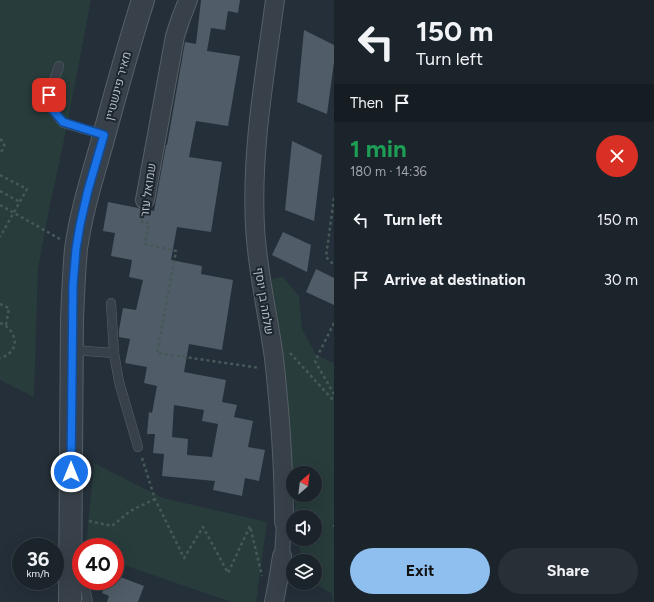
<!DOCTYPE html>
<meta charset="utf-8">
<style>
body{margin:0;font-family:Figtree,Heebo,sans-serif;background:#282f37;color:#f1f3f6;height:100vh;display:flex;flex-direction:column;font-size:15px;white-space:nowrap}
*{box-sizing:border-box;margin:0}
p{font-size:13px;color:#a0a4a9}
.icon{flex:none;width:22px;height:22px;fill:none;stroke:currentColor;stroke-width:2;stroke-linecap:round;stroke-linejoin:round}
.map{position:relative;flex:1;overflow:hidden}
.side{display:flex;flex-direction:column;background:#1b232b;width:320px}
.side>*{flex:none}
.guide{background:#1b232b;color:#f1f3f6;overflow:hidden}
.needle{width:26px;rotate:28deg}
.tools{position:absolute;left:286px;top:466px;display:grid;gap:8px}
.tools a{display:grid;place-items:center;width:36px;height:36px;border-radius:50%;background:#1b232b;box-shadow:0 4px 16px #0002,0 0 0 1px #394047;font-size:20px}
.speed{position:absolute;left:12px;top:538px;display:flex;gap:8px;font-size:20px;font-weight:700;text-align:center}
.speed>*{display:grid;place-content:center;width:52px;height:52px;border-radius:50%;background:#1b232b;box-shadow:0 4px 16px #0002,0 0 0 1px #394047;line-height:1}
.speed small{font-size:10px;font-weight:400}
.speed .limit{border:6px solid #d22;background:#fff;color:#111}
.pin{position:absolute;display:grid;place-items:center;width:34px;height:34px;color:#fff;margin:-17px;border-radius:8px;box-shadow:0 2px 6px #0006}
.me{position:absolute;width:44px;margin:-22px;rotate:0deg;stroke-linejoin:round;filter:drop-shadow(0 0 3px #0008)}
.turn{display:flex;align-items:center;gap:14px;height:84px;padding:0 16px;font-size:18px}
.turn .icon{width:52px;height:52px;stroke-width:2.5}
.turn b{display:block;font-size:28px;line-height:34px}
.then{display:flex;align-items:center;height:38px;padding:0 16px;background:#0003;gap:8px;font-size:15px}
.round{display:grid;place-items:center;flex:none;width:42px;height:42px;border-radius:21px;background:#282f37}
.head{display:flex;align-items:center;justify-content:space-between;height:68px;padding:0 16px}
h1{font-size:24px;font-weight:700;line-height:30px;color:#1e9e55}
.primary-button{display:flex;gap:8px;margin-top:auto;padding:8px 16px}
.primary-button a{flex:1;height:46px;border-radius:24px;background:#8fbfee;color:#111;font-size:16px;font-weight:700;line-height:46px;text-align:center}
.primary-button a+a{background:#282f37;color:#f1f3f6}
ul{padding:0;list-style:none}
li{display:flex;align-items:center;gap:12px;height:60px;padding:0 16px}
li div{flex:1}
li b{display:block;font-size:15px}
li em{font-style:normal}
main{display:flex;flex:1;min-height:0}
.map>svg:first-child{display:block}
</style>
<main>
<div class="map">
<svg width="334" height="602" viewBox="0 0 334 602">
<rect width="100%" height="100%" fill="#242f39"/>
<g fill="#273c3b">
<polygon points="0,0 91,0 66,131 49,210 38,269 34,397 0,380"/>
<polygon points="283,277 299,296 302,329 316,355 334,363 334,602 333,602 332,594 315,583 315,561 305,561 300,551 297,539 315,539 315,517 295,517 295,495 315,495 315,473 293,473 293,475 271,279"/>
<polygon points="94,463 163,498 267,522 256,602 231,602 115,562 115,547 86,547"/>
</g>
<g fill="#505c67" fill-rule="evenodd">
<path d="M201 0H240L238 13 228 11 225 30 211 28 207 51 240 56 228 126 196 121 189 157 222 162 211 232 177 227 171 260 202 266 201 274 233 280 222 350 189 344 184 372 226 380 222 402 237 405 234 417 253 421 248 447 265 450 259 481 245 478 242 496 213 490 215 481 162 476 164 454 153 453 155 434H147L149 412 152 413 157 386 144 383 147 367 125 363 130 339 119 337V330L123 308 136 310 143 280 129 277 132 260 111 256 115 233 103 231 108 202 138 208 143 210H149L154 211 166 145H167L185 42 196 44ZM174 405 204 410 202 421 218 424 212 457 187 455 188 439 172 437Z"/>
<polygon points="304,30 334,45 334,62 327,114 297,102"/>
<polygon points="292,141 322,155 314,221 285,210"/>
<polygon points="283,232 311,245 307,272 272,255"/>
<polygon points="316,269 334,278 334,305 306,292"/>
<polygon points="115,575 144,586 138,602 107,602 109,596 102,593 107,581 115,581"/>
</g>
<g fill="none" stroke-linecap="round" stroke-linejoin="round">
<defs>
<g id="service">
<polyline points="59,66 49,95 52,109 63,123 104,135"/>
<polyline points="111,303 114,353 119,382 138,447"/>
<polyline points="72,350 114,353"/>
<polyline points="84,581 88,602"/>
</g>
<polyline id="pedestrian" points="282,556 284,522"/>
<g id="minor">
<path d="M275 0C265 75 251 150 255 226 257 271 268 314 274 358 280 412 284 467 284 522"/>
<polyline points="145,200 175,36 181,18 188,0"/>
<polyline points="274,602 278,581 282,556"/>
</g>
<path id="tertiary" d="M70 602 72 319C73 295 74 272 76 249 81 213 92 178 102 143 115 95 128 47 143 0"/>
</defs>
<use href="#service" stroke="#565f67" stroke-width="10"/>
<use href="#pedestrian" stroke="#565f67" stroke-width="16"/>
<use href="#minor" stroke="#565f67" stroke-width="20"/>
<use href="#tertiary" stroke="#565f67" stroke-width="24"/>
<g stroke="#465858" stroke-width="2.5" stroke-dasharray="3 3" stroke-linecap="butt">
<path d="M0 139C6 143 5 149 0 152"/>
<polyline points="0,175 27,189 0,237"/>
<polyline points="0,191 20,202"/>
<polyline points="334,198 326,257 334,265"/>
<polyline points="0,205 60,239"/>
<polyline points="143,214 142,222 149,223 145,244 176,251 157,353 260,368"/>
<polyline points="0,304 9,308 6,325"/>
<path d="M0 323C18 330 21 352 0 358"/>
<polyline points="334,323 315,361 334,394"/>
<polyline points="290,353 334,401"/>
<polyline points="142,458 155,499 184,558 203,527 228,573 250,526 262,576"/>
<polyline points="89,521 112,526 130,511 155,499"/>
<polyline points="334,525 334,527"/>
</g>
<use href="#service" stroke="#384149" stroke-width="9"/>
<use href="#pedestrian" stroke="#384149" stroke-width="14"/>
<use href="#minor" stroke="#384149" stroke-width="18"/>
<use href="#tertiary" stroke="#384149" stroke-width="22"/>
</g>
<g fill="none" stroke-linecap="round" stroke-linejoin="round">
<defs>
<polyline id="route" points="49,95 52,109 63,122 104,135 88,190 80,225 76,249 73,285 71,472"/>
</defs>
<use href="#route" stroke="#114b97" stroke-width="10"/>
<use href="#route" stroke="#1a73e8" stroke-width="7"/>
</g>
<g text-anchor="middle" stroke-width="4" stroke-linejoin="round" paint-order="stroke">
<g font-size="12" fill="#b3bcc5" stroke="#1d262e">
<text transform="translate(118 86) rotate(-75)" y="4">מאיר פינשטיין</text>
<text transform="translate(148 190) rotate(-82)" y="4">שמואל עזר</text>
<text transform="translate(264 301) rotate(81)" y="4">שלמה בן יוסף</text>
</g>
</g>
</svg>
<div class="tools">
<a><svg class="needle" viewBox="-14 -14 28 28"><path d="M0-13l5 13h-10z" fill="#e53935"/><path d="M0 13l5-13h-10z" fill="#a0a4a9"/></svg></a>
<a><svg class="icon" aria-label="sound" viewBox="0 0 24 24"><path d="M4 9h4l5-4v14l-5-4H4zM17 9q2 3 0 6"/></svg></a>
<a><svg class="icon" aria-label="layers" viewBox="0 0 24 24"><path d="M12 4l9 5-9 5-9-5zM3 14l9 5 9-5"/></svg></a>
</div>
<div class="speed"><div>36<small>km/h</small></div><div class="limit">40</div></div>
<div class="pin" style="left:49px;top:95px;background:#d93025"><svg class="icon" aria-label="arrive" viewBox="0 0 24 24"><path d="M6 21V4h12l-3 4 3 4H6"/></svg></div>
<svg class="me" style="left:71px;top:472px" viewBox="-20 -20 40 40"><circle r="17" fill="#1a73e8" stroke="#fff" stroke-width="3"/><path d="M0-11L8 9 0 5-8 9z" fill="#fff"/></svg>
</div>
<section class="side">
<div class="guide">
<div class="turn"><svg class="icon" aria-label="left" viewBox="0 0 24 24"><path d="M17 20v-9H6M10 6l-5 5 5 5"/></svg><div><b>150 m</b>Turn left</div></div>
<div class="then">Then<svg class="icon" aria-label="arrive" viewBox="0 0 24 24"><path d="M6 21V4h12l-3 4 3 4H6"/></svg></div>
</div>
<div class="head"><div><h1>1 min</h1><p>180 m · 14:36</p></div><a class="round" style="background:#d93025;color:#fff"><svg class="icon" aria-label="close" viewBox="0 0 24 24"><path d="M6 6l12 12M18 6L6 18"/></svg></a></div>
<ul>
<li><svg class="icon" aria-label="left" viewBox="0 0 24 24"><path d="M17 20v-9H6M10 6l-5 5 5 5"/></svg><div><b>Turn left</b></div><em>150 m</em></li>
<li><svg class="icon" aria-label="arrive" viewBox="0 0 24 24"><path d="M6 21V4h12l-3 4 3 4H6"/></svg><div><b>Arrive at destination</b></div><em>30 m</em></li>
</ul>
<div class="primary-button"><a>Exit</a><a>Share</a></div>
</section>
</main>
